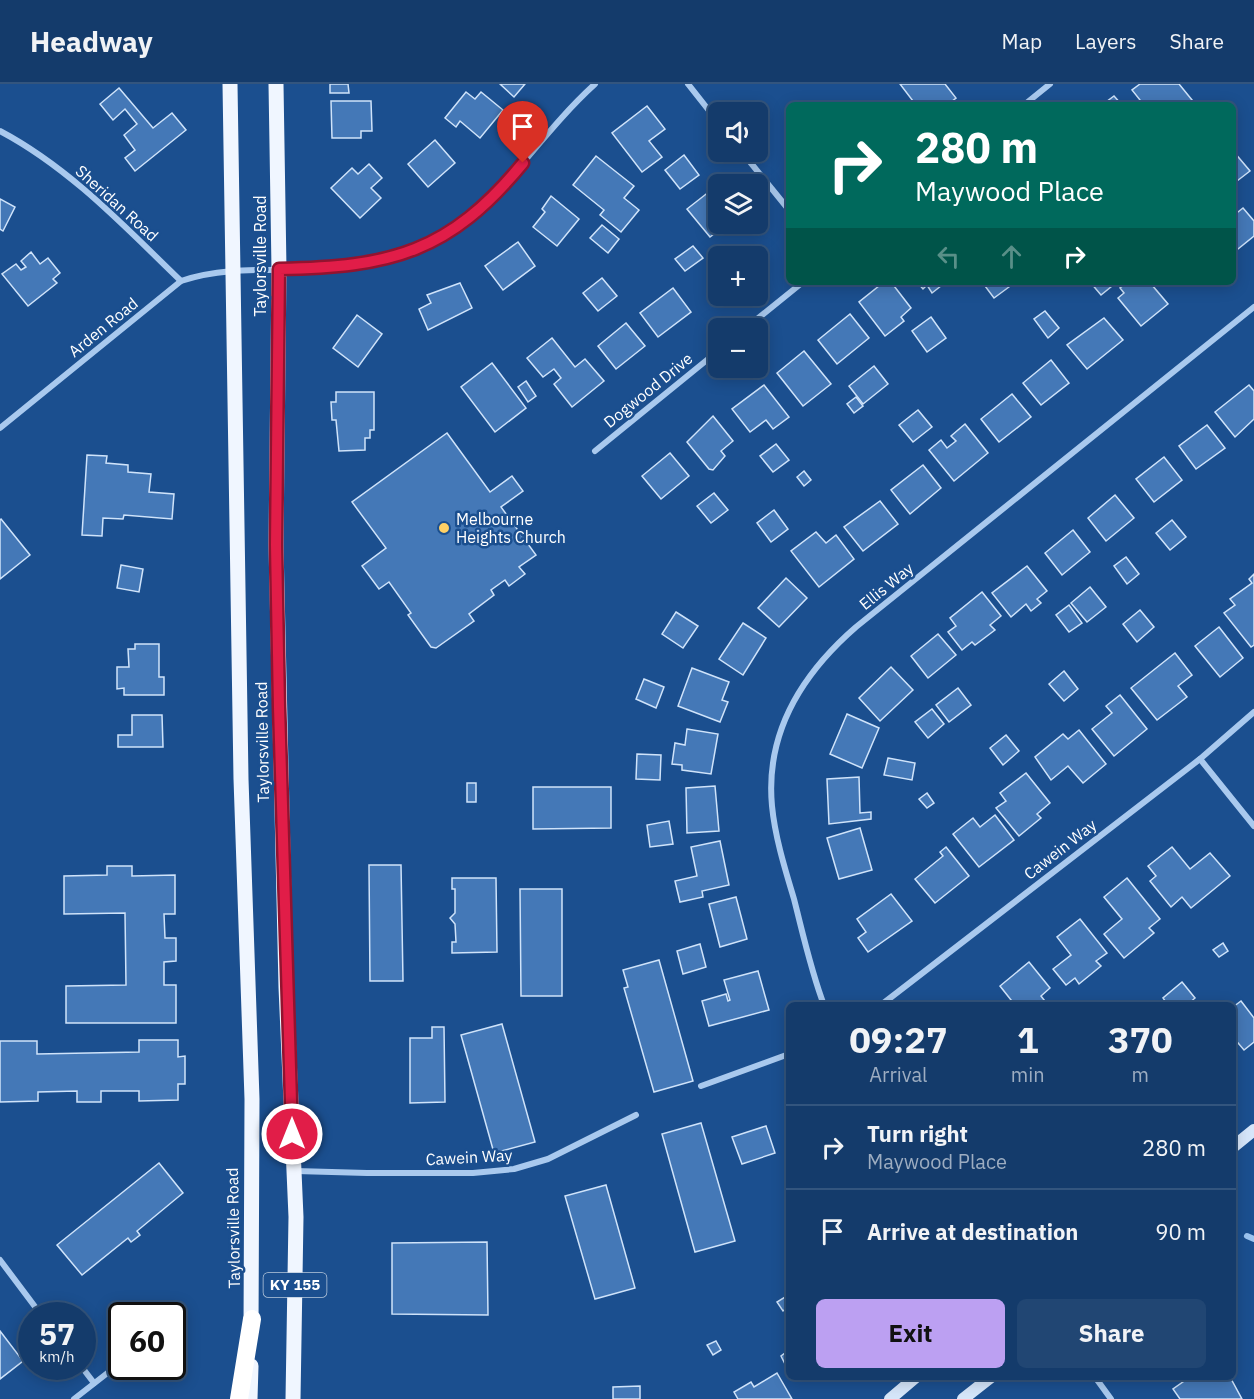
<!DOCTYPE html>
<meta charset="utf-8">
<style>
body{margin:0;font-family:"IBM Plex Sans",sans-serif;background:#214673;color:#f1f3f6;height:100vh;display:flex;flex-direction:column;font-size:22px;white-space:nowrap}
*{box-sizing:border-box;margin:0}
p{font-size:20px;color:#9dadc1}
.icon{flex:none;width:33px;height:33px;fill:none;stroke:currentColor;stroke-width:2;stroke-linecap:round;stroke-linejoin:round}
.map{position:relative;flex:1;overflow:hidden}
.side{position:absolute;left:786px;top:918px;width:450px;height:378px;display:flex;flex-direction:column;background:#143b6b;border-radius:9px;box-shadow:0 3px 15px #0003,0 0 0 2px #33557e}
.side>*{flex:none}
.banner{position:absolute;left:786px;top:18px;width:450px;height:183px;border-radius:9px;box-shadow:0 3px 15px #0003,0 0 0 2px #33557e;background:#00695c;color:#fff;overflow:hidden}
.controls{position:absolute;left:708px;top:18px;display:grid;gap:12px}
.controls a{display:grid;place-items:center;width:60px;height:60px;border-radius:9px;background:#143b6b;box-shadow:0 3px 15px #0003,0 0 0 2px #33557e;font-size:30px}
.speed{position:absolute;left:18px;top:1218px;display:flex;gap:12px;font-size:30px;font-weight:700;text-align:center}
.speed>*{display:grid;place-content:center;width:78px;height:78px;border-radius:50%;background:#143b6b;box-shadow:0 3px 15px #0003,0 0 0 2px #33557e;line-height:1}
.speed small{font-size:15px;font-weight:400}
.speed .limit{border:3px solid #111;border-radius:9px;background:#fff;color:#111}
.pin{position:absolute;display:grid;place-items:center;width:51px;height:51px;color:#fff;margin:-62px -26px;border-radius:50% 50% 50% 0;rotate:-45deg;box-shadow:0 0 6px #0007}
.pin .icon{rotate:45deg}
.me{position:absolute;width:66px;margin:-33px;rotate:0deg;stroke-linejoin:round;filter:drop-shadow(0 0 4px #0008)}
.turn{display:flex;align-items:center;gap:21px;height:126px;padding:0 30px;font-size:27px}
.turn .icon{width:78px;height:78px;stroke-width:2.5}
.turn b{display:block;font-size:42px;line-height:51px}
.lanes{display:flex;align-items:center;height:57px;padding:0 30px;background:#0003;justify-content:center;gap:30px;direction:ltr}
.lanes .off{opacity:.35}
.eta{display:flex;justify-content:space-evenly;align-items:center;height:102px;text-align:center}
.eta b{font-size:36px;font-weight:700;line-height:42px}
.primary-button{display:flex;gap:12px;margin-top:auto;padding:12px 30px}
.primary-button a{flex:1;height:69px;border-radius:9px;background:#bca0f2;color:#111;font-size:24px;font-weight:700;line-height:69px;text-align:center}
.primary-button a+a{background:#214673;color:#f1f3f6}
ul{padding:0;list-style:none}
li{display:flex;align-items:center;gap:18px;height:84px;padding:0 30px;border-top:2px solid #33557e}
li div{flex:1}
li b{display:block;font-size:22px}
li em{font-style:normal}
header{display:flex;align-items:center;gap:36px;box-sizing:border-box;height:84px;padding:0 30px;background:#143b6b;border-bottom:2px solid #33557e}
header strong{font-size:28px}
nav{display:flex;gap:33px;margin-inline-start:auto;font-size:21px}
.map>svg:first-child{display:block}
</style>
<header>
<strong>Headway</strong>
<nav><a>Map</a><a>Layers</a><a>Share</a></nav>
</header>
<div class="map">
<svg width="1254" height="1315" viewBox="0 0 1254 1315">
<rect width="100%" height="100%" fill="#1b4f8f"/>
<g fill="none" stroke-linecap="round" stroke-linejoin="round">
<polyline stroke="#9cc4f0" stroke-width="6" points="1247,1152 1254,1155"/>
</g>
<g fill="#4478b7" stroke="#cfe3fa" stroke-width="1.5">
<polygon points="330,0 348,0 349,9 330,9"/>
<polygon points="500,0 525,0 514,13"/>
<polygon points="900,0 945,0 956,14 947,21 916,21"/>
<polygon points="1140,0 1179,0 1192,16 1186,21 1144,21 1132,6"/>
<polygon points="119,4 153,44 172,29 186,46 135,87 125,74 135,66 124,51 137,40 125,25 113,36 100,20"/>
<polygon points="466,8 475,15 481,8 503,26 480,54 460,37 456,43 445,34"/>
<polygon points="1114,12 1122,21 1102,21"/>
<polygon points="331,17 371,17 372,47 361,47 361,54 332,54"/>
<polygon points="647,22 665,45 649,57 662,73 642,88 612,49"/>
<polygon points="435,56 455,79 428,103 408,80"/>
<polygon points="1234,68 1250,87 1233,100 1233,69"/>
<polygon points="684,71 699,91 680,105 665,86"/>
<polygon points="596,72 634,102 624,114 639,126 621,148 600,131 604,126 573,101"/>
<polygon points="369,80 382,94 371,104 381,114 360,134 331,104 352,84 358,90"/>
<polygon points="710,107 718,117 718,140 727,140 710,153 687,125"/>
<polygon points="551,112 579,135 557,162 533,143 545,128 542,125"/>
<polygon points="0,115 15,123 3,147 0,145"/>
<polygon points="1243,124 1254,137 1254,152 1233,169 1233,132"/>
<polygon points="602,141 619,155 608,169 590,154"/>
<polygon points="518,158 535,182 503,206 485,182"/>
<polygon points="693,162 703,174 685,187 675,175"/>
<polygon points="31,168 40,180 48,174 60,189 53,195 57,199 28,222 2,190 16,180 21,186 26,183 21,177"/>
<polygon points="718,184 718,205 708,192"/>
<polygon points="602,194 617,212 598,227 583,209"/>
<polygon points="884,198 891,198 911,224 901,233 904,237 885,252 859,218"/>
<polygon points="917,198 946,198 932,209 927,201 923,205"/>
<polygon points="982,198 1011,198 1013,200 994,214"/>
<polygon points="1090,198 1117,198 1101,211"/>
<polygon points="1128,198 1156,198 1152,201 1168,220 1141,242 1118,214 1124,209 1120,204"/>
<polygon points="460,199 472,224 428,246 419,225 431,219 427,211"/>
<polygon points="673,204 691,228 658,253 640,229"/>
<polygon points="1045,227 1059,244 1048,254 1034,235"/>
<polygon points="850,230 869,254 837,280 818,256"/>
<polygon points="357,231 382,250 358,283 333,264"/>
<polygon points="931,233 946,254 927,268 912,247"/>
<polygon points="1104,234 1123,256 1087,285 1067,261"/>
<polygon points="626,239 645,262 616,285 598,262"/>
<polygon points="552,254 575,283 585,275 604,297 572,323 554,300 561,294 554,285 543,293 527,274"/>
<polygon points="804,267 831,300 803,322 777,289"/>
<polygon points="1051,276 1069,299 1041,321 1023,299"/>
<polygon points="492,279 526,324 495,348 461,303"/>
<polygon points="874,282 888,300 863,320 849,302"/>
<polygon points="526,297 536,312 528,318 518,303"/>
<polygon points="764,301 789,333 773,345 766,336 750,348 732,325"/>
<polygon points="1249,301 1254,307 1254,335 1235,353 1215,328"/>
<polygon points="336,308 374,308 374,346 370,346 370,354 365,354 365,366 339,367 336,336 332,336 331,318 336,318"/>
<polygon points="1012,310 1031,333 999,358 981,335"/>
<polygon points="856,313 863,322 854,329 847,320"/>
<polygon points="918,326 932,343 913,358 899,341"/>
<polygon points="713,332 733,357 721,367 725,372 713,386 709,385 687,358"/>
<polygon points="965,340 988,369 954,397 929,366 941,356 947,364 956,357 951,352"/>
<polygon points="1207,341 1225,364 1196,385 1179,362"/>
<polygon points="447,349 490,408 512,392 523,407 501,423 536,471 519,483 525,490 509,502 505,496 491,506 494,511 469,530 474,537 436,564 431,563 408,531 411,529 389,498 379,505 362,482 386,464 352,418"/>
<polygon points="776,360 789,376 773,388 760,372"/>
<polygon points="670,369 689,392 661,415 642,392"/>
<polygon points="87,371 107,372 106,379 128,381 128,388 151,390 149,408 174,410 172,435 124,431 123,435 103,434 102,452 82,451"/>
<polygon points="1164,373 1182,396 1154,418 1136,395"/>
<polygon points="923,381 941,404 910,430 891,406"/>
<polygon points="804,387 811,396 804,402 797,393"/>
<polygon points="714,409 728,426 711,439 697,422"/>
<polygon points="1115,411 1134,434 1106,457 1088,434"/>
<polygon points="880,417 898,440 863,467 844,443"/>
<polygon points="774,426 788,445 771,458 757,439"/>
<polygon points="1,435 30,471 0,495 0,436"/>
<polygon points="1172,436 1186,453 1170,466 1156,449"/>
<polygon points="1073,446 1090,468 1062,491 1045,469"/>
<polygon points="816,448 826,459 836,451 854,475 819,503 791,467"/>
<polygon points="1126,473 1139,490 1127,500 1114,482"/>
<polygon points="121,481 143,485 139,508 117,504"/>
<polygon points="1027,482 1047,507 1037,515 1041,519 1031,527 1026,520 1011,533 992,509"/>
<polygon points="1254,490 1254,561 1251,563 1224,529 1235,521 1230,515 1252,499 1249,495"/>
<polygon points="786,494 807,514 779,543 758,524"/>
<polygon points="1090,503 1106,523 1087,538 1071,519"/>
<polygon points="982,508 1001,532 990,541 995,546 975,561 972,558 962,566 948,548 956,542 950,534"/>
<polygon points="1069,521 1082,539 1069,548 1056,531"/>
<polygon points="1140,526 1154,543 1137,558 1123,540"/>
<polygon points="676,528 698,542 683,564 662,550"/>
<polygon points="743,539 766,554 743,591 719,575"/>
<polygon points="1219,543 1243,574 1220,593 1195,562"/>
<polygon points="938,550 956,571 928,594 911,572"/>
<polygon points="135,560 159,560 159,593 164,593 164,611 124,611 124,604 117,605 117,583 129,583 128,565 135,565"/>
<polygon points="1175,569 1192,591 1178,602 1187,613 1157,636 1131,604"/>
<polygon points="891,583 913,606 880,637 859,614"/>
<polygon points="692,584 729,598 722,616 728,618 720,638 678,622"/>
<polygon points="1064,587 1078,605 1064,617 1049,600"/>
<polygon points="644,595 664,603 656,624 636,615"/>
<polygon points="958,604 971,621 949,638 936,621"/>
<polygon points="1120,611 1147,645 1114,672 1092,645 1112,629 1106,622"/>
<polygon points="932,625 944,640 928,654 915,638"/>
<polygon points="847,630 879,644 862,684 830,670"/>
<polygon points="132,631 162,631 163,663 118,663 118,651 132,651"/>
<polygon points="687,645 718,650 711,690 682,686 682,681 672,680 675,659 685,661"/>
<polygon points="1079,646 1106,680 1083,699 1068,682 1051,696 1035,673 1063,650 1068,655"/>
<polygon points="1006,651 1019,667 1003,681 990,664"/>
<polygon points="637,670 661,671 660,696 636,695"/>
<polygon points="888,674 915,679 912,696 884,691"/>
<polygon points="1026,689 1050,719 1037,730 1041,734 1019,752 996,724 1006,717 1000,709"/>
<polygon points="859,693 860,729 871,728 871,735 829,740 827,695"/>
<rect x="467" y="699" width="9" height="19"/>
<polygon points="715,702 719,747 687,749 686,704"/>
<polygon points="533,703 611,703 611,744 533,745"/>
<polygon points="927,709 934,719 927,724 919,715"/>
<polygon points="995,731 1014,756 979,783 953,750 973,734 980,743"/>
<polygon points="669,737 673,760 650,763 647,741"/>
<polygon points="860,744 872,786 839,795 827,754"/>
<polygon points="720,757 729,801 702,807 703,813 680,818 675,797 697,792 691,763"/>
<polygon points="946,763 969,792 935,819 915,795 943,772 940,768"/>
<polygon points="1172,763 1190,785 1210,769 1230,792 1191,824 1182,813 1171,823 1150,797 1156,792 1148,782"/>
<polygon points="369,781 401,781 403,897 370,897"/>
<polygon points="107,782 132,782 132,792 175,791 175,830 164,830 165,854 176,854 176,877 164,878 164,901 176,901 176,939 66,939 66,902 126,901 125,829 64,830 64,792 107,791"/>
<polygon points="452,794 496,794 497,868 452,869 452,858 456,858 455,840 450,834 455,829 455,805 452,805"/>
<polygon points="1127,794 1160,835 1149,844 1154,849 1124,874 1104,850 1122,835 1104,813"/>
<polygon points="520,805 562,805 562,912 521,912"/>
<polygon points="891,810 912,837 868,868 858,854 866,848 857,835"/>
<polygon points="736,813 747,855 720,863 709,820"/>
<polygon points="1080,835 1107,869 1096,877 1101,882 1079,900 1075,894 1066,901 1053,885 1071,871 1057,853"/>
<polygon points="1223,859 1228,867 1219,873 1213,866"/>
<polygon points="700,860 706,883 683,890 677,867"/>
<polygon points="659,876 693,997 654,1008 624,904 628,903 623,886"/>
<polygon points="1029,878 1050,904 1041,912 1048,921 1015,921 1000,902"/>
<polygon points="758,887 769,926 709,942 702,917 726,910 728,917 730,916 724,896"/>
<polygon points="1182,898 1195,914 1187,921 1168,921 1163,914"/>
<polygon points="1241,917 1254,934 1254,958 1244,966 1233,953 1233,923"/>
<polygon points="502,940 535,1058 494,1069 461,951"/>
<polygon points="432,943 444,943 445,1018 410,1019 410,954 432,954"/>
<polygon points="139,956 178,956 178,973 185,972 185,1000 178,1000 178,1016 139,1017 139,1007 101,1007 101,1018 77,1018 77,1007 38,1008 38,1017 0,1018 0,957 37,957 37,970 139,968"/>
<polygon points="701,1039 735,1157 695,1168 662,1050"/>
<polygon points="766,1042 775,1069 742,1080 732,1053"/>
<polygon points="159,1079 183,1109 137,1147 140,1151 131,1158 128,1154 82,1191 57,1161"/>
<polygon points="606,1101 635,1204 595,1215 565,1112"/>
<polygon points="487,1158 488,1231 392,1230 392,1159"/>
<polygon points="785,1213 789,1222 783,1227 777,1218"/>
<polygon points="0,1247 23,1277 0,1295"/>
<polygon points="716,1257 721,1266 713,1271 707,1261"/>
<polygon points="789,1266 789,1288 781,1272"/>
<polygon points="777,1289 792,1315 738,1315 734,1308 751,1298 754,1303"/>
<polygon points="1190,1293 1230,1293 1242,1315 1180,1315 1173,1305"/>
<polygon points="640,1302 640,1315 613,1315 613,1303"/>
</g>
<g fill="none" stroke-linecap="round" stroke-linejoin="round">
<g stroke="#a9c9ee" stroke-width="6">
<polyline points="688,0 718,38"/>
<polyline points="1024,21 1050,0"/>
<path d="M0 47C70 84 125 143 181 197"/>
<polyline points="742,68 789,126"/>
<polyline points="746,244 803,198"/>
<path d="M0 344 181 197C232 180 282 189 335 184 404 178 464 148 509 95 537 63 563 29 595 0"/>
<polyline points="595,367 718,267"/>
<polyline points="1200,675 1254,742"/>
<path d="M824 921C811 887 803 850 794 815 785 785 775 753 772 722 765 648 803 589 856 543L1254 223"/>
<polyline points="881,921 1200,675 1254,628"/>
<polyline points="701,1002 789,970"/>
<polyline points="296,1087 367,1089 473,1089 514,1085 548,1075 636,1031"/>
<polyline points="0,1176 42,1232"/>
<polyline points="81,1282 94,1299"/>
<polyline points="1095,1293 1111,1315"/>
<polyline points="74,1315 119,1280"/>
</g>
<g stroke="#d6e6fa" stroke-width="12">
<polyline points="1233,1063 1254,1046"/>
<polyline points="890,1315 916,1293"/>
<polyline points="963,1315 991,1293"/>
</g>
<g stroke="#f0f6ff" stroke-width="15">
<polyline points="230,0 241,695 252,1015 251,1246"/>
<polyline points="276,0 279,185 276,461 286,903 296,1133 293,1315"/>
<polyline points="250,1315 251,1282"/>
</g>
<polyline stroke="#fff" stroke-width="18" points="239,1315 252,1235"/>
</g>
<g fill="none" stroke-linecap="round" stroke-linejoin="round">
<defs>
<path id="route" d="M292 1050 279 623 276 461 279 185C391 183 449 169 523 79"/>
</defs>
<use href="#route" stroke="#92132f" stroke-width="15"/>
<use href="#route" stroke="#e11d48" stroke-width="10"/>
</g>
<circle fill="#ffd166" stroke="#1b4f8f" stroke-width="2" cx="444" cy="444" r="6"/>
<g text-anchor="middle" stroke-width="5" stroke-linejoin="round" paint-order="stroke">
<rect fill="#1b4f8f" stroke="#bbcadd" stroke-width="1.5" x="263.5" y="1189" width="63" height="24" rx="4.5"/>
<g font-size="15" font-weight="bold" fill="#fff">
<text x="295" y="1206">KY 155</text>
</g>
<g font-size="16" fill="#fff" stroke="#1b4f8f">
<text transform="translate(117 119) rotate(42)" y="6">Sheridan Road</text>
<text transform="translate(260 172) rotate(-90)" y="6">Taylorsville Road</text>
<text transform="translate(103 243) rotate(-39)" y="6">Arden Road</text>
<text transform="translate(648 306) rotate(-39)" y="6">Dogwood Drive</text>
<text transform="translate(886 502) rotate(-39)" y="6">Ellis Way</text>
<text transform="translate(262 658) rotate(-91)" y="6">Taylorsville Road</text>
<text transform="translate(1060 765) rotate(-38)" y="6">Cawein Way</text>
<text transform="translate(469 1073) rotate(-3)" y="6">Cawein Way</text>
<text transform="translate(233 1144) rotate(-91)" y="6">Taylorsville Road</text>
</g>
<g font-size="16" fill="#fff" stroke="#1b4f8f" text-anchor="start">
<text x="456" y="441">Melbourne<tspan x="456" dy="18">Heights Church</tspan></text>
</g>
</g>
</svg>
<div class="controls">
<a><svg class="icon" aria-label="sound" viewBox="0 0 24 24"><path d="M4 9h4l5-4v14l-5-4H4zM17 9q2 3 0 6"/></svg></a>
<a><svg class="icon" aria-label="layers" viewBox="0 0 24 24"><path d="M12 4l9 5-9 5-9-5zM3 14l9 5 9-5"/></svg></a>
<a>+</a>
<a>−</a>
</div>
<div class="speed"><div>57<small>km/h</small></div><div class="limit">60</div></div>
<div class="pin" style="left:523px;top:79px;background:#d93025"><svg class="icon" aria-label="arrive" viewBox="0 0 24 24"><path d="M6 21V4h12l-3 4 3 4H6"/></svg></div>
<svg class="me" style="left:292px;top:1050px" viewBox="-20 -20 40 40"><circle r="17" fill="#e11d48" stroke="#fff" stroke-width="3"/><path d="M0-11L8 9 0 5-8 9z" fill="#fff"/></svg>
<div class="banner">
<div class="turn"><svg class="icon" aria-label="right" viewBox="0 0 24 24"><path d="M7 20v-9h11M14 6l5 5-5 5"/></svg><div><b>280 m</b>Maywood Place</div></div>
<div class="lanes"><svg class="icon off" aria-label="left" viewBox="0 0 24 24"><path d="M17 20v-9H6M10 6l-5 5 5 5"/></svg><svg class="icon off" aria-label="ahead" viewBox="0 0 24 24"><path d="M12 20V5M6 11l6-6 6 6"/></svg><svg class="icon" aria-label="right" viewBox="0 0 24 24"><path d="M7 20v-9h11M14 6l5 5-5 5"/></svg></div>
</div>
<section class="side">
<div class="eta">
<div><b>09:27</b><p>Arrival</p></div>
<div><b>1</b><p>min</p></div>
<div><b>370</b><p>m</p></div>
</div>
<ul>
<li><svg class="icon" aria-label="right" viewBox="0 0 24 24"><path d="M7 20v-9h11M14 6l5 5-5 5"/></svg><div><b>Turn right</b><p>Maywood Place</p></div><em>280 m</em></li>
<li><svg class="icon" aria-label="arrive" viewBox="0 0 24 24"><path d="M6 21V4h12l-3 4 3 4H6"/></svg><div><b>Arrive at destination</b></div><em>90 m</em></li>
</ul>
<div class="primary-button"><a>Exit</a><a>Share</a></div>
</section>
</div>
